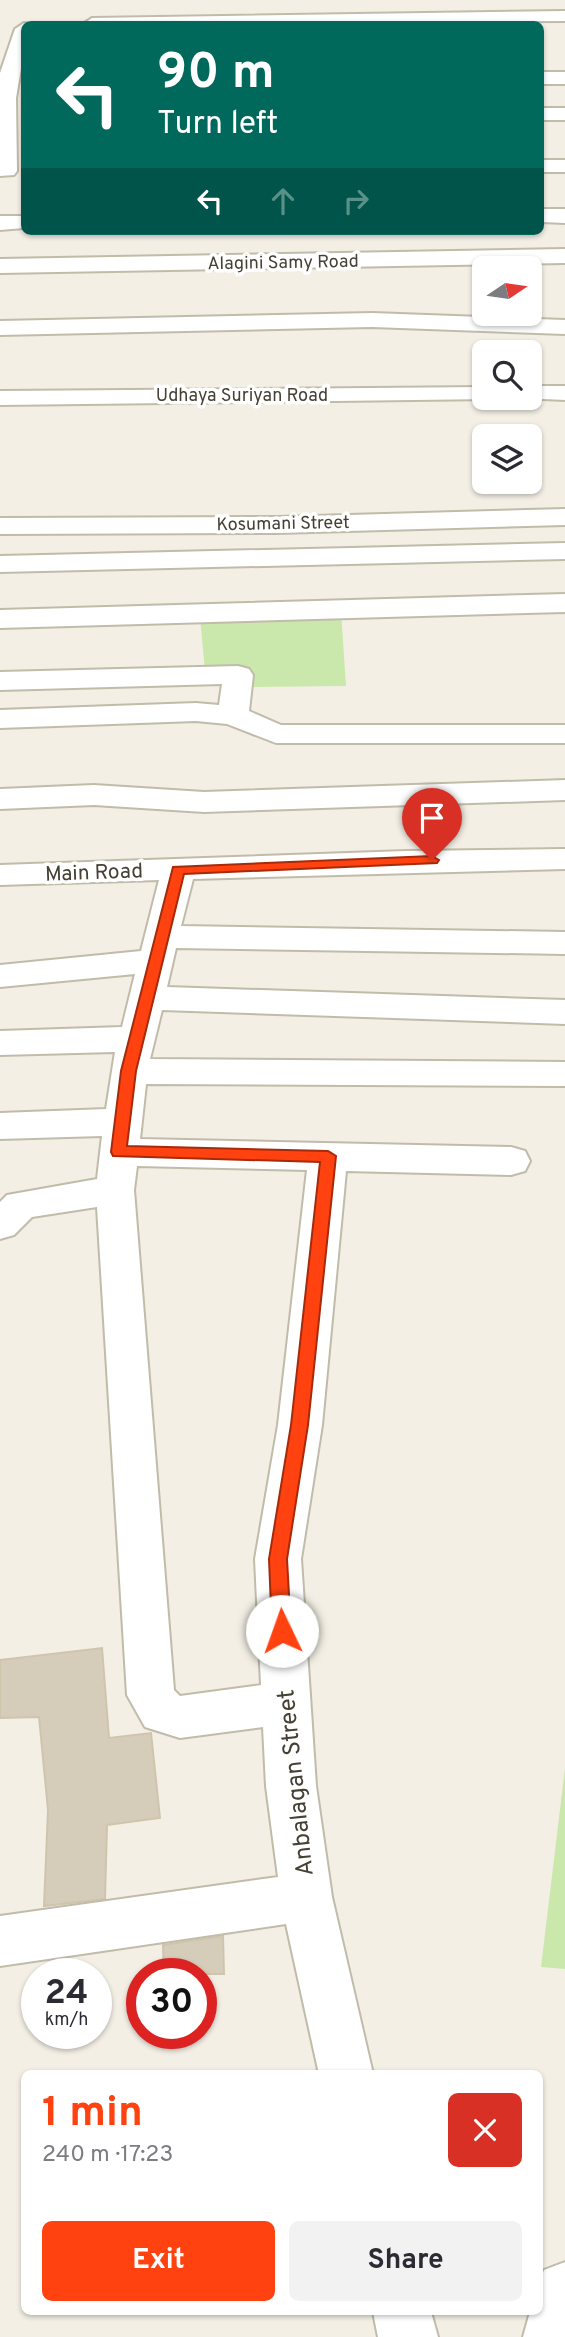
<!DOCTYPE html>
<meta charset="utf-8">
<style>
body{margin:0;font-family:Overpass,sans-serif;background:#f2f2f3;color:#2b2b33;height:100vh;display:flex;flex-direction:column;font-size:26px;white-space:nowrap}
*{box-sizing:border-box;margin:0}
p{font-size:23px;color:#7c7c81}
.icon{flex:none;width:38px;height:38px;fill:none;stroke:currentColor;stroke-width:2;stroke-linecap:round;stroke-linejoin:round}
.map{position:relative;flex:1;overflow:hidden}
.panel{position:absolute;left:21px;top:2070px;width:522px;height:245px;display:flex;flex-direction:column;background:#fff;border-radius:10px;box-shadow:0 2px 5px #0004}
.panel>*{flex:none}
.guide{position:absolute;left:21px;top:21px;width:523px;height:214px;border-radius:10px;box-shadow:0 2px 5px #0004;background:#00695c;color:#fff;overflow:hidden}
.needle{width:46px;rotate:77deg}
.controls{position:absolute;left:472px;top:256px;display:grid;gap:14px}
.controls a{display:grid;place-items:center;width:70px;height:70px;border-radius:10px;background:#fff;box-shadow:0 2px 5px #0004;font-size:35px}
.speed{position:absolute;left:21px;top:1958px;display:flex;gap:14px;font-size:35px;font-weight:700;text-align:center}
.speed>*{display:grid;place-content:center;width:91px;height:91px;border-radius:50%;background:#fff;box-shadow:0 2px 5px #0004;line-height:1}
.speed small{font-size:18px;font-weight:400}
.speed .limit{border:10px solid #d22;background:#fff;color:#111}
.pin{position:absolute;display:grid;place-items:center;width:60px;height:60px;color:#fff;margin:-72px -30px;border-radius:50% 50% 50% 0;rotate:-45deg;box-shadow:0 0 7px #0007}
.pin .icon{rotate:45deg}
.me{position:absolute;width:77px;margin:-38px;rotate:357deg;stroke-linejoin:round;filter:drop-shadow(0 0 5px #0008)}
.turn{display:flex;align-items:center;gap:24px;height:147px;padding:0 21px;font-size:32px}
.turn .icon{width:91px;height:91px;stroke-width:2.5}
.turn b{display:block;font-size:49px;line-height:60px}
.lanes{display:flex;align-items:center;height:66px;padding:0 21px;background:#0003;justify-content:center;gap:35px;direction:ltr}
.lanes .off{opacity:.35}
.round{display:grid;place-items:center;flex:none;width:74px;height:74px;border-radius:10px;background:#f2f2f3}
.headline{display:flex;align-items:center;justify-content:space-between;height:119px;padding:0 21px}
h1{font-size:42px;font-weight:700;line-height:52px;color:#ff4210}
.button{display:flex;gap:14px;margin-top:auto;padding:14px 21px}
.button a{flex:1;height:80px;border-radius:10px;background:#ff4210;color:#fff;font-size:28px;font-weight:700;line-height:80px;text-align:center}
.button a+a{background:#f2f2f3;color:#2b2b33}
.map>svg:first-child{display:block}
</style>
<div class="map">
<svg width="565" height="2337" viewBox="0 0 565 2337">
<rect width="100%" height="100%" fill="#f3efe5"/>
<g fill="#cae8ac">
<polygon points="341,611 346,686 250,687 205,671 200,617"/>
<polygon points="565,1768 565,1969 541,1967"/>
</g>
<g fill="#d5ccba" stroke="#d0c4ad" stroke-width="2">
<polygon points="102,1648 109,1738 151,1733 160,1818 107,1825 105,1899 44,1906 48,1810 39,1717 0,1718 0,1660"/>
<polygon points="223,1936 224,1974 164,1974 163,1945"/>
</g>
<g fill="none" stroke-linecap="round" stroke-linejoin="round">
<defs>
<g id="minor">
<polygon points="565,11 565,21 83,24 92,18"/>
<polygon points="24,23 28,24 24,24 24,51 16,98 17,171 14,175 0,176 0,73 15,29"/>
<rect x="541" y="72" width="24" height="12"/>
<rect x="541" y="108" width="24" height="12"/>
<rect x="541" y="160" width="24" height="12"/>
<polygon points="541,209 565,209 565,223 541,222"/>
<polygon points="0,216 24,216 24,228 0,230"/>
<polygon points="565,249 565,263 0,273 0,259"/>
<polygon points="372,313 565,320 565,334 372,327 0,335 0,321"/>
<polygon points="530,386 565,386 565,400 521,398 530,397"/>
<polygon points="485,387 485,397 495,397 494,399 0,405 0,391"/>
<polygon points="565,509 565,525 277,533 0,534 0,518 277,517"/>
<polygon points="565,543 565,559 0,572 0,556"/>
<polygon points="565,594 565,612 0,628 0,610"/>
<polygon points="238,666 249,669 253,675 249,711 281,725 565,725 565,743 276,743 227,724 196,721 0,728 0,710 196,703 219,705 222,684 0,690 0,672"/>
<polygon points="565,780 565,800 204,812 94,805 0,809 0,789 94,785 204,792"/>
<path d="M565 849V869L193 879 181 926 565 932V954L176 948 167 987 565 1000V1024L162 1010 150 1059 565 1062V1086L146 1084 140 1139 511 1147 525 1151 530 1161 525 1171 511 1175 346 1171 322 1425 301 1559 316 1786 332 1897 373 2074H319L286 1924 0 1966V1916L278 1877 266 1786 263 1727 180 1738 145 1727 127 1695 97 1207 32 1217 14 1235 0 1239V1202L7 1195 97 1179 102 1136 0 1139V1113L106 1109 115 1052 0 1055V1031L122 1027 135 974 0 987V965L141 951 159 880 0 885V865L406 851ZM137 1166 307 1170 278 1425 255 1559 261 1685 180 1696 174 1690 134 1190Z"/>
<polygon points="565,2262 565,2337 523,2337 530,2312 539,2312 539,2284 544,2270"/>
<polygon points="373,2312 431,2312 438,2337 378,2337"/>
</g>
</defs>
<use href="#minor" stroke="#c1bbaa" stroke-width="4"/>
<use href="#minor" fill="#fff" fill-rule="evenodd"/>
</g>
<polygon fill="#ff4210" stroke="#a62b0a" stroke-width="2" points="432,856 439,860 437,863 184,874 136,1071 127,1146 328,1151 336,1156 308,1425 287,1559 291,1631 289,1637 282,1639 275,1637 272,1631 269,1559 291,1425 320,1162 113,1156 111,1152 121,1071 173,867"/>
<g text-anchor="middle" stroke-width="7" stroke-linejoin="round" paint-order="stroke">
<g font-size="18" fill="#454034" stroke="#fff">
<text transform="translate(283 262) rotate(-1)" y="6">Alagini Samy Road</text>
<text x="242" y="401">Udhaya Suriyan Road</text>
<text transform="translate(283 523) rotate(-1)" y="6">Kosumani Street</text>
</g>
<g font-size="21" fill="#454034" stroke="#fff">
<text transform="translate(94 872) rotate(-2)" y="7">Main Road</text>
</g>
<g font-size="24" fill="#454034" stroke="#fff">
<text transform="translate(295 1783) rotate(-96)" y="8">Anbalagan Street</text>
</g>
</g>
</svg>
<div class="controls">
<a><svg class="needle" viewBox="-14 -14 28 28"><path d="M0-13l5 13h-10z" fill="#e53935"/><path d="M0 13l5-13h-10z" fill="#7c7c81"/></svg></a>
<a><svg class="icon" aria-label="search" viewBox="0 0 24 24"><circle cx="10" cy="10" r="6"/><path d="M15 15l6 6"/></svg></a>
<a><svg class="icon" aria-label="layers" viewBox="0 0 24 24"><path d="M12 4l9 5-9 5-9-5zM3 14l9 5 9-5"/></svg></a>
</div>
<div class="speed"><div>24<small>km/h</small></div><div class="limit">30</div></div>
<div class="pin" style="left:432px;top:860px;background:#d93025"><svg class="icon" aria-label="arrive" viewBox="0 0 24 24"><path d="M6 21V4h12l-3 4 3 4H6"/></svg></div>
<svg class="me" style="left:282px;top:1631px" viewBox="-20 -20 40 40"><circle r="19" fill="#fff"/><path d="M0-13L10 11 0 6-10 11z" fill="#ff4210"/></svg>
<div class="guide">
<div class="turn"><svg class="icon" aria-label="left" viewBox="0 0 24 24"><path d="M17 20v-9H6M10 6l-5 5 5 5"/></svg><div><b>90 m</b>Turn left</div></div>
<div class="lanes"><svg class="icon" aria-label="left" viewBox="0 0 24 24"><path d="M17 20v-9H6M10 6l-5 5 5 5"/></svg><svg class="icon off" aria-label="ahead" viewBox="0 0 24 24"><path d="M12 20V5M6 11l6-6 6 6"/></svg><svg class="icon off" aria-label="right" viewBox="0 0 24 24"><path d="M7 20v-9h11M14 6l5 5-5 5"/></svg></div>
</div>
<section class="panel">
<div class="headline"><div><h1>1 min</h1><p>240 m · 17:23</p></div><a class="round" style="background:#d93025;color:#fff"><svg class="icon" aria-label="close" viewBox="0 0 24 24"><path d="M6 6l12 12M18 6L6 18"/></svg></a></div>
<div class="button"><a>Exit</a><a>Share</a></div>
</section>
</div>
